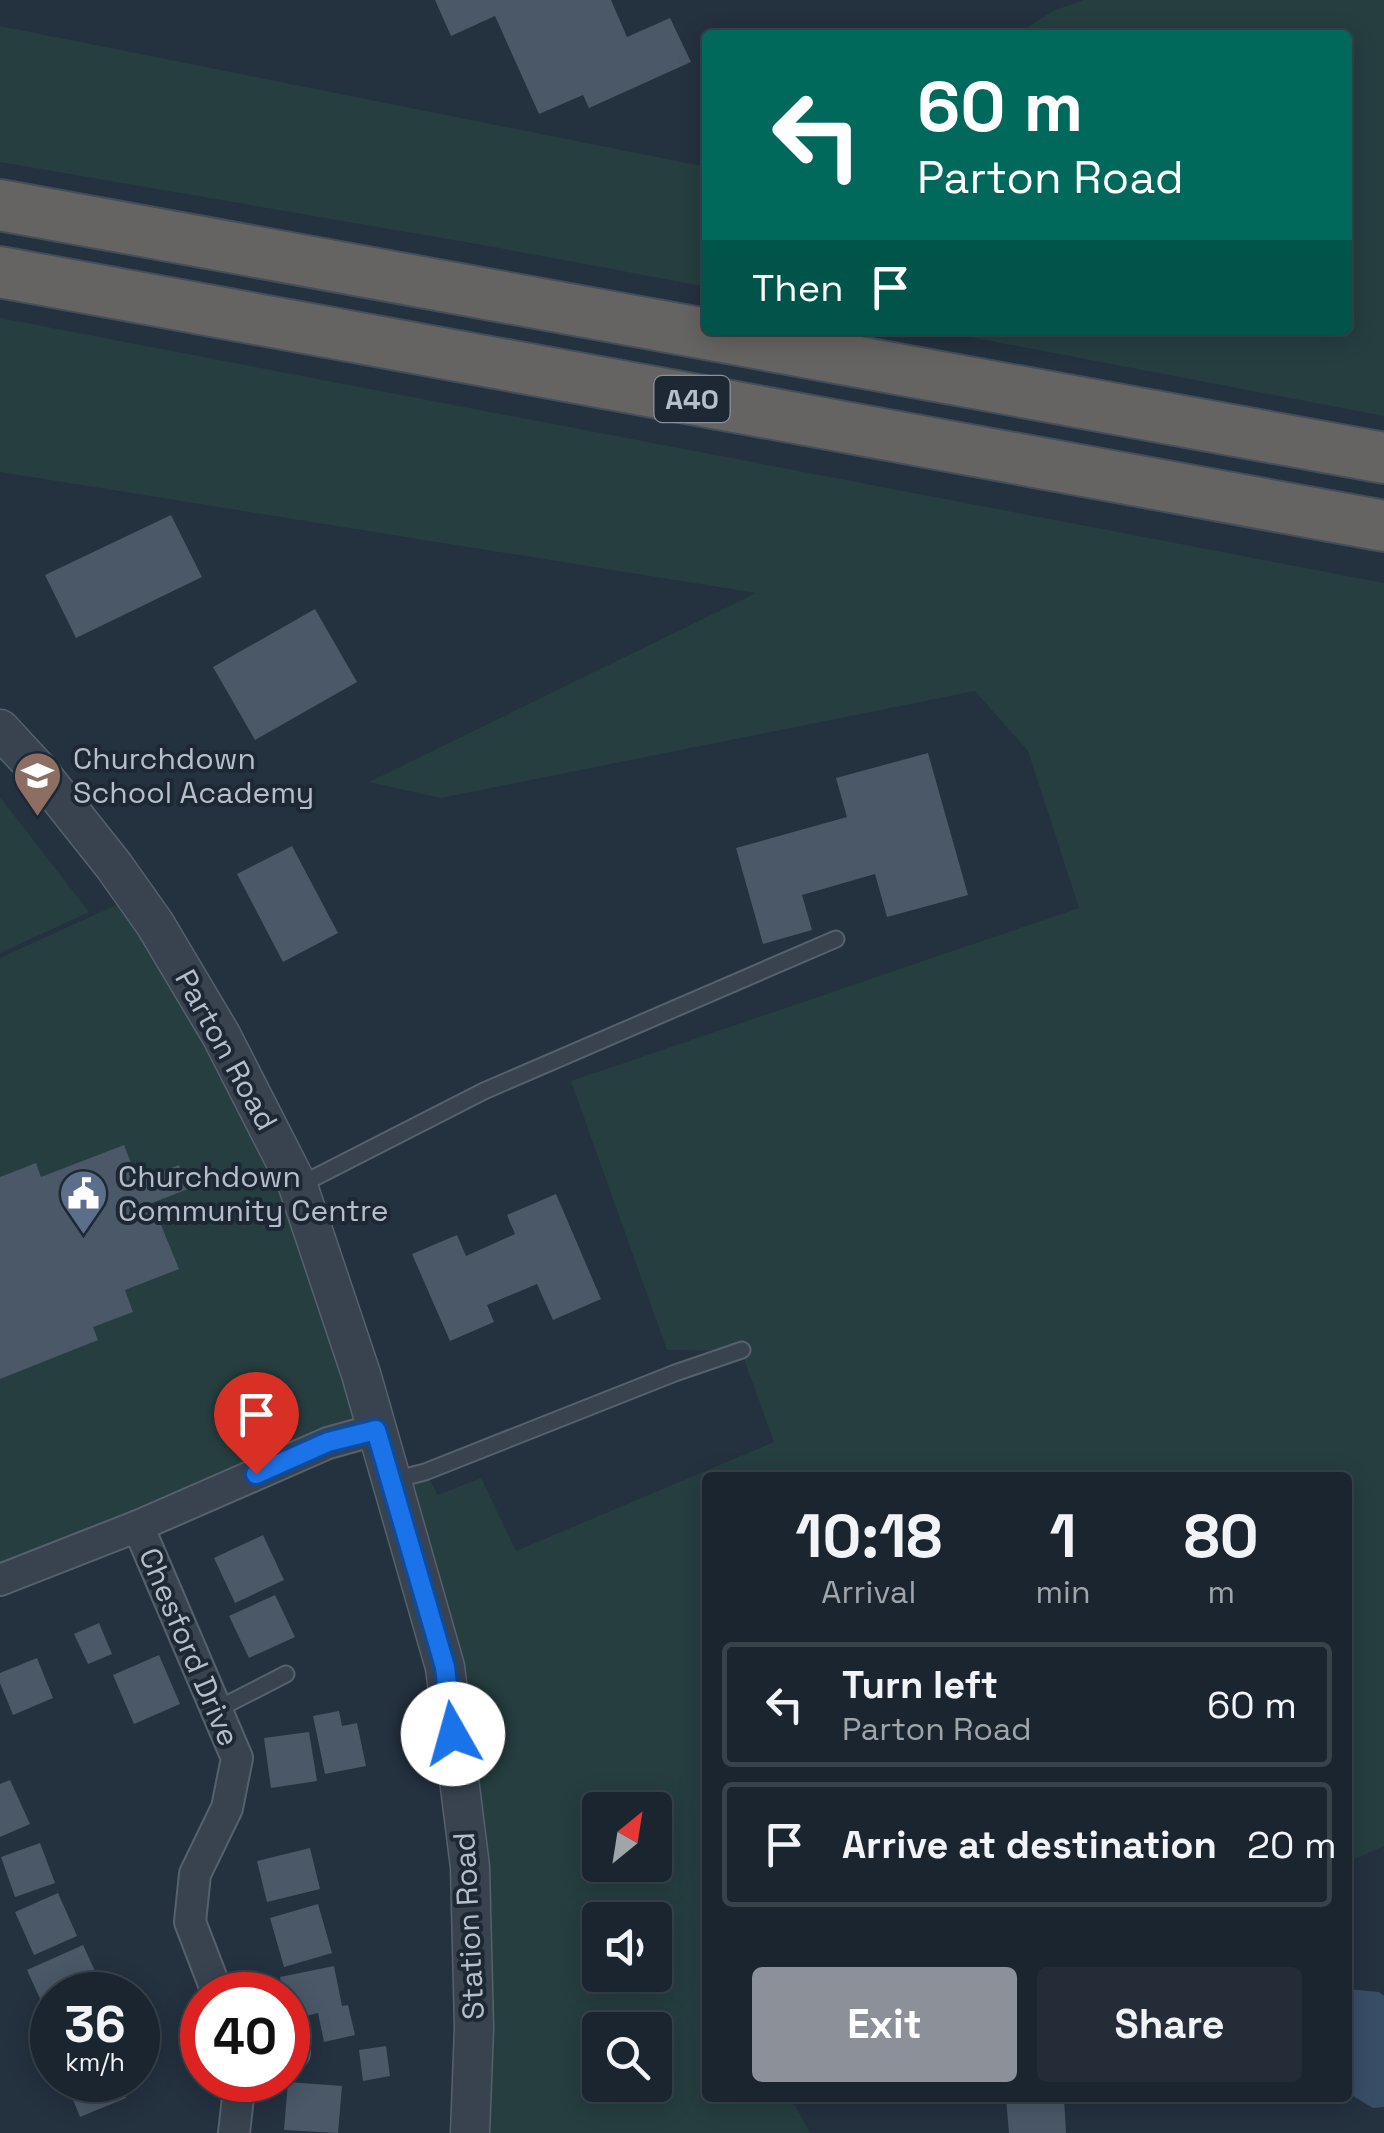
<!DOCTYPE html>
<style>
body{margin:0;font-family:"Space Grotesk",sans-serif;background:#242d37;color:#f1f3f6;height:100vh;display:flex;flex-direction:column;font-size:38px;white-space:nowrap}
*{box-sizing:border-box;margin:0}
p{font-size:32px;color:#a0a5aa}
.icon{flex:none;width:55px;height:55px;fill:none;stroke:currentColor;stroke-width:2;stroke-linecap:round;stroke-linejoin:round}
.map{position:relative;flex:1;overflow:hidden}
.sheet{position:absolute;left:702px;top:1472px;width:650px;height:630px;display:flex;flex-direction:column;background:#1b252f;border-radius:10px;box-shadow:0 5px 25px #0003,0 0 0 2px #39424b}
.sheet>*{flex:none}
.top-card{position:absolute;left:702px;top:30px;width:650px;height:305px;border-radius:10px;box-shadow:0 5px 25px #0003,0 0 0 2px #39424b;background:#00695c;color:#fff;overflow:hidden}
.needle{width:65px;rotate:30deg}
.buttons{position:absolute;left:582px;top:1792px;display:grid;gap:20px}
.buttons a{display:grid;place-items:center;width:90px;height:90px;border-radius:10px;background:#1b252f;box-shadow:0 5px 25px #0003,0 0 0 2px #39424b;font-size:50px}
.speed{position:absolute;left:30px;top:1972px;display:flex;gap:20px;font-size:50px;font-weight:700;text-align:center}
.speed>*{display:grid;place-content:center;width:130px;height:130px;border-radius:50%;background:#1b252f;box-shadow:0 5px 25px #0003,0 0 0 2px #39424b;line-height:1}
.speed small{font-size:25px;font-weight:400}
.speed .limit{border:15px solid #d22;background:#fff;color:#111}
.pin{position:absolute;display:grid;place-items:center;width:85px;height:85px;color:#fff;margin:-102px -42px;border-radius:50% 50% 50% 0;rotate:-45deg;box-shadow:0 0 10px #0007}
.pin .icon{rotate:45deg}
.me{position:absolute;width:110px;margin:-55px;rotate:353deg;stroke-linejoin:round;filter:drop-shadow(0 0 8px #0008)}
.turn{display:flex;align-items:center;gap:35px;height:210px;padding:0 50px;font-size:45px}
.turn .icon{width:130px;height:130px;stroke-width:2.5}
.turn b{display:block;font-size:70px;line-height:85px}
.then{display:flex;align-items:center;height:95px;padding:0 50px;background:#0003;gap:20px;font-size:38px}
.eta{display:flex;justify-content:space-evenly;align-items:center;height:170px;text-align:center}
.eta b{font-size:60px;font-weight:600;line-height:70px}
.cta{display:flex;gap:20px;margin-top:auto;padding:20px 50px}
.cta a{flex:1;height:115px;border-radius:10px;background:#8c9099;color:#fff;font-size:40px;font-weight:600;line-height:115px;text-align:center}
.cta a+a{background:#242d37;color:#f1f3f6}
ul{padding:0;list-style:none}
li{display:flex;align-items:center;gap:30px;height:125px;margin:0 20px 15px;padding:0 30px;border:5px solid #39424b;border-radius:10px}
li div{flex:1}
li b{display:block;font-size:38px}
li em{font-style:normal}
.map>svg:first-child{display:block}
</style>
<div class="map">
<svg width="1384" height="2133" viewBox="0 0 1384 2133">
<rect width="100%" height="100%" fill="#24313f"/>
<g fill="#263e40" fill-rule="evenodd">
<polygon points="1083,0 1384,0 1384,416 933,330 1348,330 1348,35 1016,35 1053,11"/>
<polygon points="0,26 707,167 707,287 494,247 0,162"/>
<path d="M0 318 1384 583V1846L1348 1862V1478H708V2098H791L810 2133H470V1867L393 1481 425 1472 438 1495 481 1478 516 1551 774 1442 741 1351 667 1350 571 1081 1079 908 1028 751 975 691 441 798 369 782 756 593 0 472ZM600 1810H655V1865H600ZM600 1920H655V1975H600ZM600 2030H655V2085H600Z"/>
<polygon points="0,797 89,912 0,953"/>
<polygon points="134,897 221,1035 375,1430 0,1580 0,958"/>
</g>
<polygon fill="#384e67" points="1348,1989 1379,1992 1384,1996 1384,2107 1373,2108 1348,2093"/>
<g fill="#4a5868">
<polygon points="435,0 611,0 627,37 670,18 691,62 589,108 583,95 539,114 495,16 451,36"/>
<polygon points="171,515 202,577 76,638 45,575"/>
<polygon points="315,609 357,682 255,740 213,667"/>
<polygon points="928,753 968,895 887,917 875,874 802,895 812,930 763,944 736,848 847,817 836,778"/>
<polygon points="292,846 338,933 283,962 237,874"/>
<polygon points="124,1145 138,1181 179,1165 188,1189 152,1203 179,1269 125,1290 133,1312 93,1327 98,1340 0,1379 0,1177 36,1163 41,1177"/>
<polygon points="556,1194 601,1299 553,1320 537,1284 487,1305 494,1322 450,1341 412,1254 457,1235 466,1256 515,1234 507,1215"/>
<polygon points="263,1535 284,1580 235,1603 214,1558"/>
<polygon points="275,1595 295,1637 249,1658 229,1616"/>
<polygon points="99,1623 112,1654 88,1664 74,1634"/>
<polygon points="159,1655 180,1704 134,1724 113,1675"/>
<polygon points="37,1658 53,1698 13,1715 0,1683 0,1673"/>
<polygon points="339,1711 342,1726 357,1723 366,1766 325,1774 313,1716"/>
<polygon points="309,1732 317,1781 271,1788 264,1738"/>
<polygon points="10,1780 30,1824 0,1837 0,1784"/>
<polygon points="40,1843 55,1883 15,1897 1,1857"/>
<polygon points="310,1848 320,1889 267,1902 257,1861"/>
<polygon points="58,1893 77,1936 34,1955 15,1912"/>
<polygon points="318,1904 332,1953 284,1967 270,1918"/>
<polygon points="83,1945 102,1986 83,1995 52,1995 52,2009 46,2012 27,1970"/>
<polygon points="334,1966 342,2006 348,2005 355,2035 324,2042 318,2013 290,2020 288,1995 284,1995 280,1977"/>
<polygon points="386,2046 390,2076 363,2081 359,2050"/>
<polygon points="65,2080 119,2080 126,2098 80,2117"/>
<polygon points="288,2082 342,2086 338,2133 284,2130"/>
<polygon points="1006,2098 1064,2098 1066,2133 1009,2133"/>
</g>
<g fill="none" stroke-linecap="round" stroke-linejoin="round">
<defs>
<g id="service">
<polyline points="298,1186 484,1091 836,939"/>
<polyline points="394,1480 425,1472 675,1373 742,1350"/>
<polyline points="216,1710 286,1674"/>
</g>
<g id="minor">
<polyline points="138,1526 237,1758 227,1808 195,1874 190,1922 218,1995"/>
<polyline points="0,1580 138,1526 328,1443 375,1430"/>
<polyline points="288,2053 294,2053"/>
<polyline points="234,2133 240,2080"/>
</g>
<polyline id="tertiary" points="0,729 37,769 114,866 155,924 221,1035 298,1186 361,1374 445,1667 470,1867 474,2028 470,2133"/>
<g id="trunk">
<polyline points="0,205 1384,458"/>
<polyline points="0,272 1384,526"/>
</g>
</defs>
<use href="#service" stroke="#56616d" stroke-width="19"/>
<use href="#minor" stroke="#56616d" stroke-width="34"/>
<use href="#tertiary" stroke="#56616d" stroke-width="41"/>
<use href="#trunk" stroke="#434e5a" stroke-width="54"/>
<use href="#service" stroke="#38434f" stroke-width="15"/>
<use href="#minor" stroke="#38434f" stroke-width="30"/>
<use href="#tertiary" stroke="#38434f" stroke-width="38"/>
<use href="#trunk" stroke="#666462" stroke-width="50"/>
</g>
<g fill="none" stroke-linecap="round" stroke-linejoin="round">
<defs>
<polyline id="route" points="256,1474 328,1442 376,1430 445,1667 453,1734"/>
</defs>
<use href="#route" stroke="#114b97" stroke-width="25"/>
<use href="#route" stroke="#1a73e8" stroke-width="18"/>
</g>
<defs>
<symbol id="school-pin" viewBox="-11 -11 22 30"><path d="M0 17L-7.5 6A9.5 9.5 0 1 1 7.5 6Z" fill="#8d6e63" stroke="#1d2834"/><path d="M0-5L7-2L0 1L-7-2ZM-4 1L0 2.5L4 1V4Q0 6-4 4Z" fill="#fff"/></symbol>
<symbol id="civic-pin" viewBox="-11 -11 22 30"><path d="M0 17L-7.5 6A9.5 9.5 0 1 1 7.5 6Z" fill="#5c6f8a" stroke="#1d2834"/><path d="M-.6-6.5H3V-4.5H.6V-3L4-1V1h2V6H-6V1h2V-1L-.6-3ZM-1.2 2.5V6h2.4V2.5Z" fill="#fff"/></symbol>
</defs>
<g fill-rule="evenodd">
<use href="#school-pin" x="10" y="748" width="55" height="75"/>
<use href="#civic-pin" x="56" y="1166" width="55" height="75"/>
</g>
<g text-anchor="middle" stroke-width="8" stroke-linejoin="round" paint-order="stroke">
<rect fill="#1d2834" stroke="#87919d" stroke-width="2.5" x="654.5" y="376" width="75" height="46" rx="8"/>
<g font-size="28" font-weight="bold" fill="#b5beca">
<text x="692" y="409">A40</text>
</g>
<g font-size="30" fill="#b5beca" stroke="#1d2834" text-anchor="start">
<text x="73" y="769">Churchdown<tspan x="73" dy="34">School Academy</tspan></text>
<text x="118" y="1187">Churchdown<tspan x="118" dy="34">Community Centre</tspan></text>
</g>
<g font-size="30" fill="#b5beca" stroke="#1d2834">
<text transform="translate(226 1050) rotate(61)" y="10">Parton Road</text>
<text transform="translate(189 1647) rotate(67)" y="10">Chesford Drive</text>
<text transform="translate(469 1926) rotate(-93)" y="10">Station Road</text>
</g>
</g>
</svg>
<div class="buttons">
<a><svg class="needle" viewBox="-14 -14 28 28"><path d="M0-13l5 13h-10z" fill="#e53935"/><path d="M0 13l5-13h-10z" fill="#a0a5aa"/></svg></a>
<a><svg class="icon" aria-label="sound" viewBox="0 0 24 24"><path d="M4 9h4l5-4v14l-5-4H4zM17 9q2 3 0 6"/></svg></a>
<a><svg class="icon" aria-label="search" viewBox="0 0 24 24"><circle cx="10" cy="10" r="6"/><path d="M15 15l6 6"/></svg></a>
</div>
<div class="speed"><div>36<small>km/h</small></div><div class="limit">40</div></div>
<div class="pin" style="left:256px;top:1474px;background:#d93025"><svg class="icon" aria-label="arrive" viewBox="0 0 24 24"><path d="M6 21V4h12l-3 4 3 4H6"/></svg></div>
<svg class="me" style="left:453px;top:1734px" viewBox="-20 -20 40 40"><circle r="19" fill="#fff"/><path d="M0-13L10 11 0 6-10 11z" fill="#1a73e8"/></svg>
<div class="top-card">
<div class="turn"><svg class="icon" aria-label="left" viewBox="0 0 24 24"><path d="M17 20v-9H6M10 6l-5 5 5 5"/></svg><div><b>60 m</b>Parton Road</div></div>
<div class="then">Then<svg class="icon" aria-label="arrive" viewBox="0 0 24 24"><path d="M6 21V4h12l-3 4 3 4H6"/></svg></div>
</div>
<section class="sheet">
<div class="eta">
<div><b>10:18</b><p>Arrival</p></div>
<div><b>1</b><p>min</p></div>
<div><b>80</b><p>m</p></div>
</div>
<ul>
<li><svg class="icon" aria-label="left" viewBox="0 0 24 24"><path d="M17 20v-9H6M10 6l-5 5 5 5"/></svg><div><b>Turn left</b><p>Parton Road</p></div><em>60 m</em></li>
<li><svg class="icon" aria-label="arrive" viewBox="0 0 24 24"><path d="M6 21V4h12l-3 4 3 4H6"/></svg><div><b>Arrive at destination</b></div><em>20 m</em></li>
</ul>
<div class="cta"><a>Exit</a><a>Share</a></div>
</section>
</div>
